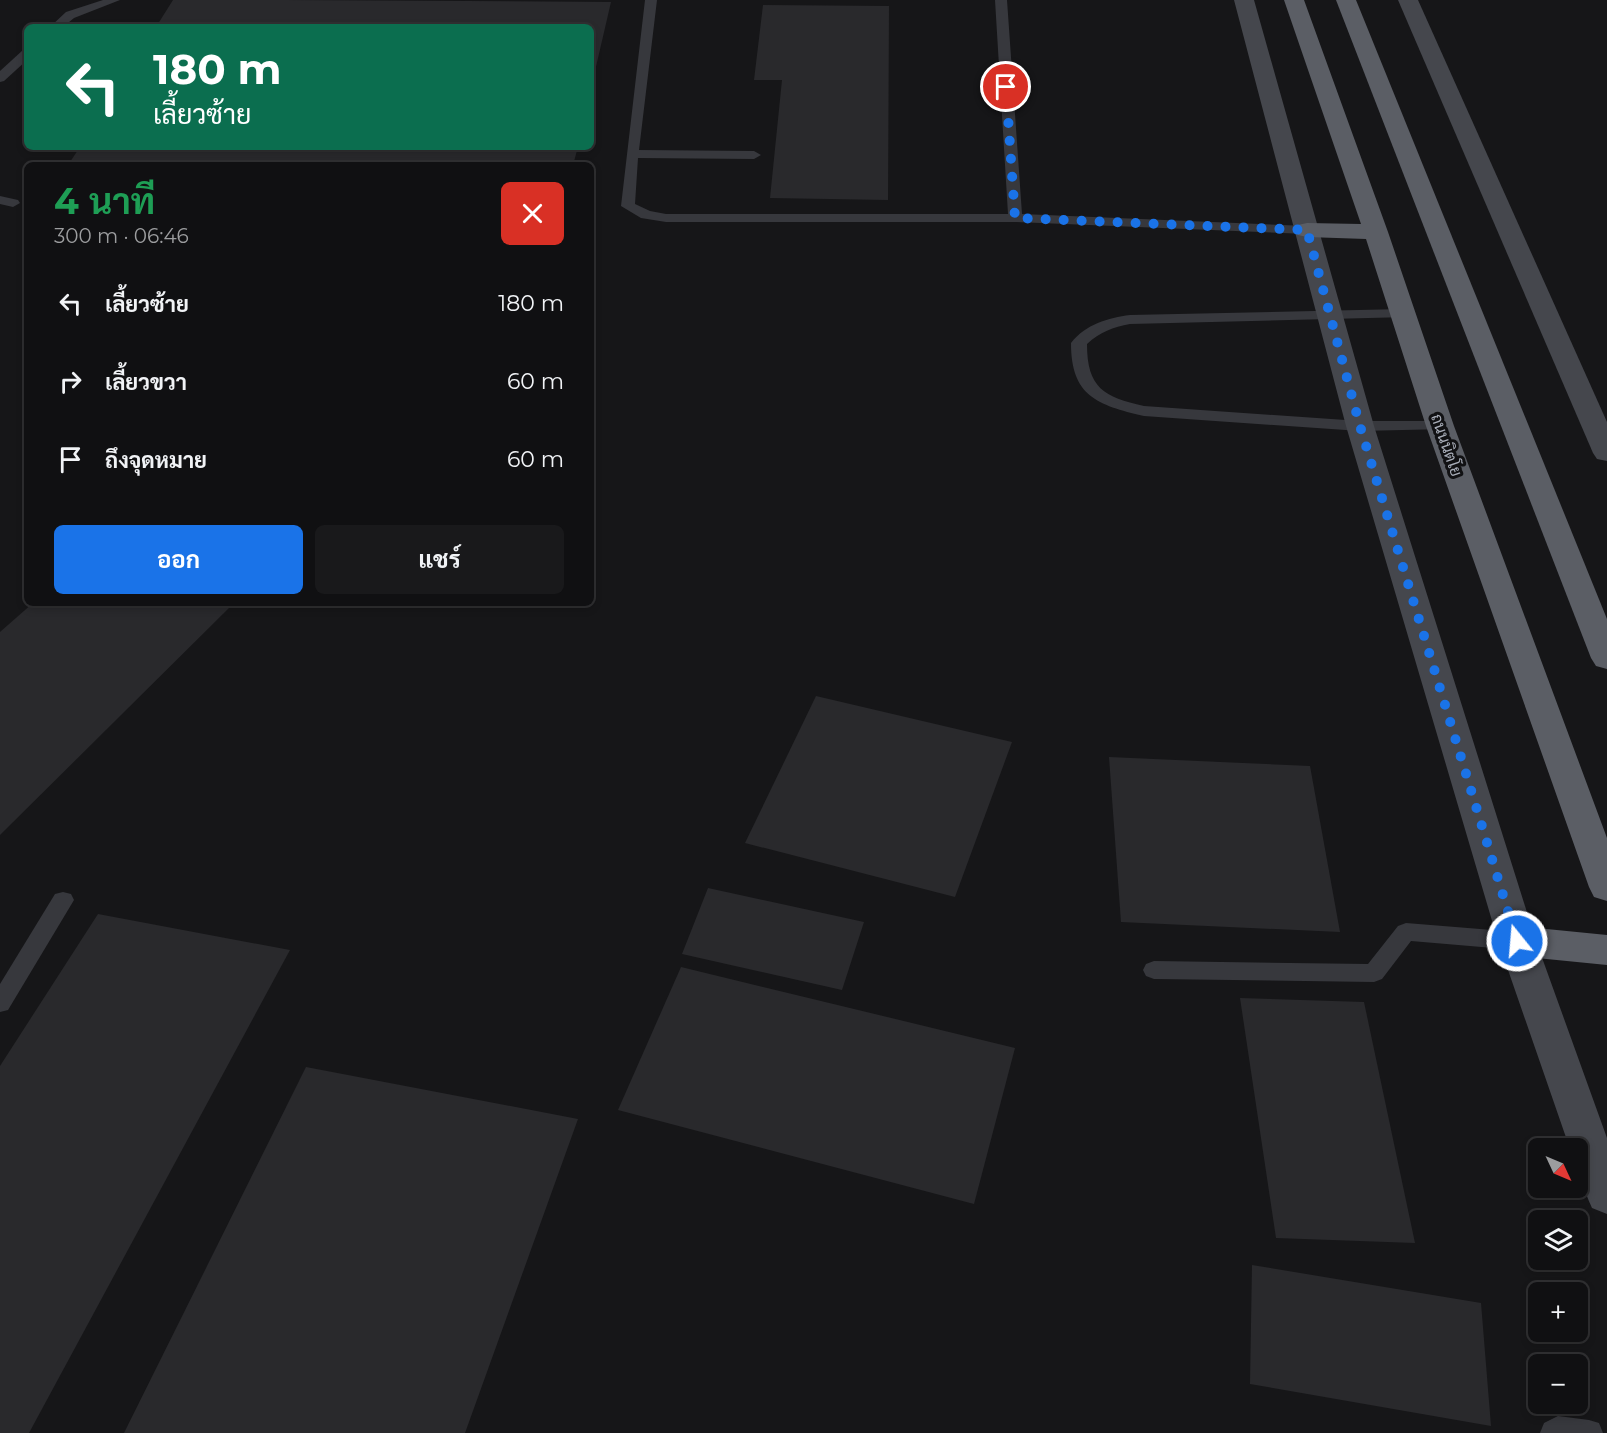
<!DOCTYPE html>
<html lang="th">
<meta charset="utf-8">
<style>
body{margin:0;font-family:Montserrat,Sarabun,sans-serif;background:#19191b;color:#f1f3f6;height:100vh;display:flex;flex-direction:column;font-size:22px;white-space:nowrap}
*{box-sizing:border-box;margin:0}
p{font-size:20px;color:#9c9d9f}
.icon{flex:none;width:33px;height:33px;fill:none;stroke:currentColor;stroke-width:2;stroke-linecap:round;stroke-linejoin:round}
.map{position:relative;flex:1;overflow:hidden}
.panel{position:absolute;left:24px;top:162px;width:570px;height:444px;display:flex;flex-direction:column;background:#101012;border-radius:9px;box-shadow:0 3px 9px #0003,0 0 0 2px #303032}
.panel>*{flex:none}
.guide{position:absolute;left:24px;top:24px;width:570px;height:126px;border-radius:9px;box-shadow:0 3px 9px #0003,0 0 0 2px #303032;background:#0b6e4f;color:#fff;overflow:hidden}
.needle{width:39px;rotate:134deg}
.controls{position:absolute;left:1528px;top:1138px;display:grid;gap:12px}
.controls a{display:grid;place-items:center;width:60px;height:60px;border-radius:9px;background:#101012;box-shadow:0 3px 9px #0003,0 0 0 2px #303032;font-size:30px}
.pin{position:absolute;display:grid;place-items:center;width:51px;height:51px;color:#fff;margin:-26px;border:3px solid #fff;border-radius:50%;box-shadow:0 2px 6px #0007}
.me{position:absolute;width:66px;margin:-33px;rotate:343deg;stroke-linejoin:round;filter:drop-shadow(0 0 4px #0008)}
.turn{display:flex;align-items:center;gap:21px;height:126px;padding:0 30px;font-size:27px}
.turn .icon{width:78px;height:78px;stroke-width:2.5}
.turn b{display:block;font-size:42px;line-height:51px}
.round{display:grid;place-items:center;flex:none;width:63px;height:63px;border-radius:9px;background:#19191b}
.head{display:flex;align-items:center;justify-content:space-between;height:102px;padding:0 30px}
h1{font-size:36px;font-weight:700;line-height:45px;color:#1e9e55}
.cta{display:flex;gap:12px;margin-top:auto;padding:12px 30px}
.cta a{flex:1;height:69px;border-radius:9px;background:#1a73e8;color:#fff;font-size:24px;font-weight:700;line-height:69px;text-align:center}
.cta a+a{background:#19191b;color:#f1f3f6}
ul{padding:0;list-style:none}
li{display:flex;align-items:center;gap:18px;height:78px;padding:0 30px}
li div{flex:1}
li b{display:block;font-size:22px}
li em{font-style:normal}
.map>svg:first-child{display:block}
</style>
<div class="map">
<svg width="1607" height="1433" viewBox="0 0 1607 1433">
<rect width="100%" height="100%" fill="#161618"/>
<g fill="#29292c">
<polygon points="173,0 288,0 611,2 592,84 591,27 156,27"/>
<polygon points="763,5 889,6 888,200 770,198 782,80 754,80"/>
<polygon points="80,147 578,147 573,165 68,165"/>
<polygon points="33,603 234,603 0,835 0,632"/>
<polygon points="816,696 1012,742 955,897 745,843"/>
<polygon points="1109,757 1310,766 1340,932 1121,922"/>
<polygon points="708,888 864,922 842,990 682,954"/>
<polygon points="98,914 290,950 29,1433 0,1433 0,1066"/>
<polygon points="681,967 1015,1048 974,1204 618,1110"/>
<polygon points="1240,998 1364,1002 1415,1243 1276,1238"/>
<polygon points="306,1067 578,1119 465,1433 124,1433"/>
<polygon points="1252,1265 1481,1303 1491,1426 1250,1384"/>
</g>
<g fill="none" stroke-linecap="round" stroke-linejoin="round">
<g fill="#37383d" fill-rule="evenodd">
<polygon points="103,0 120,0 74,18 63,27 50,27 66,12"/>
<polygon points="645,0 657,0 639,150 754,151 761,155 754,159 638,158 635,204 650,211 666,214 1008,214 995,0 1007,0 1022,214 1307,226 1314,230 1307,234 1015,222 666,222 641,218 621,206"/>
<polygon points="27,49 27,60 4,81 0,82 0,71 23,50"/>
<polygon points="0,196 18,200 20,203 13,207 0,204"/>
<path d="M1403 309 1411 314 1408 317 1130 324C1113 327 1100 332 1087 344 1087 388 1104 397 1144 406L1360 421H1440L1448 426 1446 429 1360 431 1144 416C1097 405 1071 396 1071 343 1086 324 1108 318 1130 315Z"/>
<polygon points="63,892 71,894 74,900 8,1010 0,1012 0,984 55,894"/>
<polygon points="1406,923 1517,932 1525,935 1528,941 1525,947 1517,950 1411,941 1382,979 1374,982 1154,979 1146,976 1143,970 1146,964 1154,961 1368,964 1398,926"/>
<polygon points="1558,1416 1589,1420 1599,1423 1603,1433 1540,1433 1544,1423"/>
</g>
<g fill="#45474d" fill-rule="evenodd">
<path d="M1234 0H1254L1374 426 1536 941 1607 1138V1214L1592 1208C1583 1188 1578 1171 1578 1149H1570L1498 941 1346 426Z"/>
<polygon points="1398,0 1418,0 1607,422 1607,461 1597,459 1593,453"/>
</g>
<g fill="#5b5e65" fill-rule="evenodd">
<polygon points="1284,0 1304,0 1388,232 1454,426 1607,838 1607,901 1594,897 1589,887 1426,426 1366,239 1307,237 1298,235 1295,230 1298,225 1307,223 1361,224"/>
<polygon points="1336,0 1356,0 1607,619 1607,669 1596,666 1591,658"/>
<polygon points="1517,926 1607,935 1607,965 1517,956 1504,951 1498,941 1504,931"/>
</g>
</g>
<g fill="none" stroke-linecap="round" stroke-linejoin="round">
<polyline stroke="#1a73e8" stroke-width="10" stroke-dasharray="0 18" points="1006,87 1015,218 1307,230 1360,426 1517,941"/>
</g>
<g text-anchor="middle" stroke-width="6" stroke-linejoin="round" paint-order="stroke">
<g font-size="16" fill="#a8adb8" stroke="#111113">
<text transform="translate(1447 445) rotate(71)" y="6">ถนนนิตโย</text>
</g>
</g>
</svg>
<div class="controls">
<a><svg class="needle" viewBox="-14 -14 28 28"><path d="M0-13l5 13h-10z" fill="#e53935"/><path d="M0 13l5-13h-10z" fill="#9c9d9f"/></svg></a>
<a><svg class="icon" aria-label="layers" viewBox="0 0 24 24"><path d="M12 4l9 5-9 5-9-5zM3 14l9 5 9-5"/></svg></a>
<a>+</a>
<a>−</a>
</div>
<div class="pin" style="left:1006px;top:87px;background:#d93025"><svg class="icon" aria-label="arrive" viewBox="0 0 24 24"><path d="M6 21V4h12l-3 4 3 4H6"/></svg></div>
<svg class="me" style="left:1517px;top:941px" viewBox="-20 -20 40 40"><circle r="17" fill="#1a73e8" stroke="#fff" stroke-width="3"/><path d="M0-11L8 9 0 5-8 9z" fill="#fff"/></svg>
<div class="guide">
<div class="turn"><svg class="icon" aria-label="left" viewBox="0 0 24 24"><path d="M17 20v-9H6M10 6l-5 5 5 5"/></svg><div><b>180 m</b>เลี้ยวซ้าย</div></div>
</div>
<section class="panel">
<div class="head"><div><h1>4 นาที</h1><p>300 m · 06:46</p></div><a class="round" style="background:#d93025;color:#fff"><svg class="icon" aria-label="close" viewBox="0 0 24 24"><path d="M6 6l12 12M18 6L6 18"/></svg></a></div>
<ul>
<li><svg class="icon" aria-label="left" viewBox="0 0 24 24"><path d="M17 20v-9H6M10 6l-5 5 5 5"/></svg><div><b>เลี้ยวซ้าย</b></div><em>180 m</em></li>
<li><svg class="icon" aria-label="right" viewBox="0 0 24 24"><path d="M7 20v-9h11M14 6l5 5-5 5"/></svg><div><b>เลี้ยวขวา</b></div><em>60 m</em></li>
<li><svg class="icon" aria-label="arrive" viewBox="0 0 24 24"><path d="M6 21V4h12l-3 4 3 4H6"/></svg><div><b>ถึงจุดหมาย</b></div><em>60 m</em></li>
</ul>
<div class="cta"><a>ออก</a><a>แชร์</a></div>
</section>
</div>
